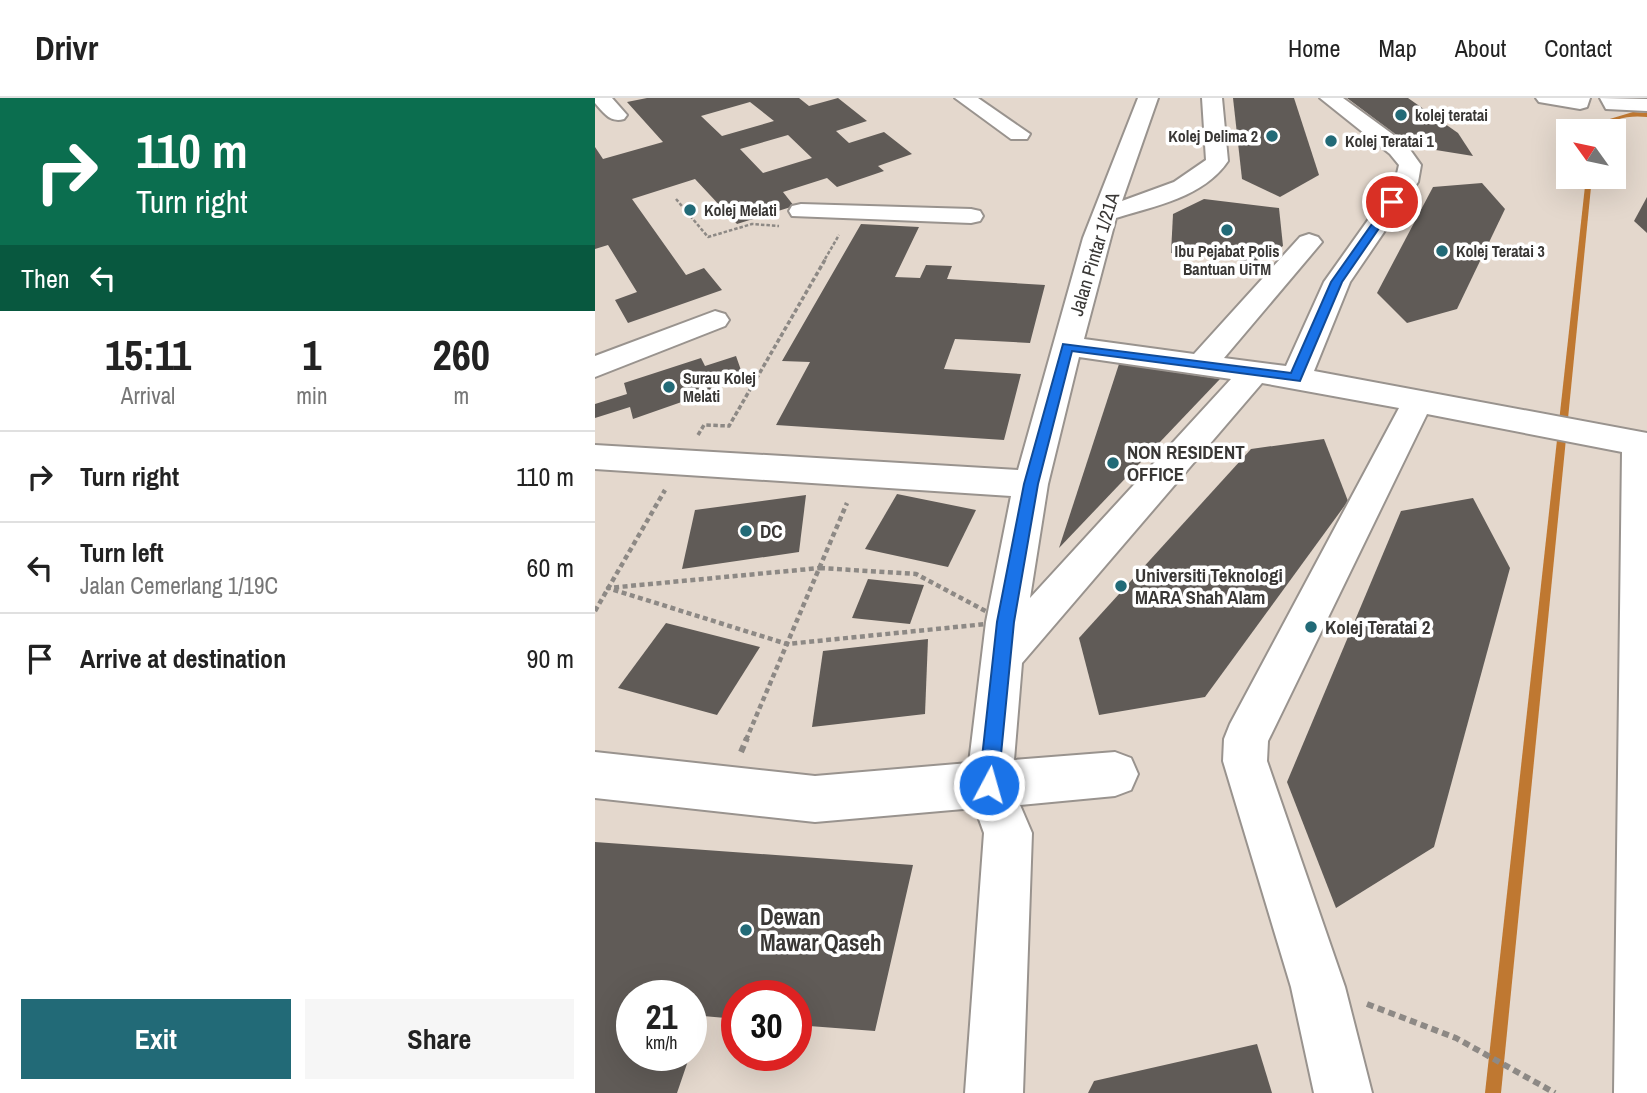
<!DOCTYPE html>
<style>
body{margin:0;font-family:"Archivo Narrow",sans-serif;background:#f6f6f6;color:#222;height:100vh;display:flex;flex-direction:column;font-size:26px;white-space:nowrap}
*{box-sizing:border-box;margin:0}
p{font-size:23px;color:#767676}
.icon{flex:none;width:38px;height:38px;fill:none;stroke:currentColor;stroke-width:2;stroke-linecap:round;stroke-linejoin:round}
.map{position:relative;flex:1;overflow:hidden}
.panel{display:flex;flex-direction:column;background:#fff;width:595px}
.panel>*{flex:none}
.hud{background:#0b6e4f;color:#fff;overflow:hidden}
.needle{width:46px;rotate:303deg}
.buttons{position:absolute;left:961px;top:21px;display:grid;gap:14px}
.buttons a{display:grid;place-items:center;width:70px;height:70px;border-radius:0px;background:#fff;box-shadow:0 7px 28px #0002;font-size:35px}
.speed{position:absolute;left:21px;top:882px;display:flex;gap:14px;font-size:35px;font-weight:700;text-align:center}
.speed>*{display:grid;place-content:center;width:91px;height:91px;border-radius:50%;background:#fff;box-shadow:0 7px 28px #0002;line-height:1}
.speed small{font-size:18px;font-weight:400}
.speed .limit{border:10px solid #d22;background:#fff;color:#111}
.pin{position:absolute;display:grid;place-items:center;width:60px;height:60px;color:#fff;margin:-30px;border:4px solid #fff;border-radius:50%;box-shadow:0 2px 7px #0007}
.me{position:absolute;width:77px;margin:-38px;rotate:6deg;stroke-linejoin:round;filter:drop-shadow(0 0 5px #0008)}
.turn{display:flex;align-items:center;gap:24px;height:147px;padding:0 21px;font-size:32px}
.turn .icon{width:91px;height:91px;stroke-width:2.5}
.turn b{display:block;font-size:49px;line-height:60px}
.then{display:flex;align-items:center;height:66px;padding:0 21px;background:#0003;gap:14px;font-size:26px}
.eta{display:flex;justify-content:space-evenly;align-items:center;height:119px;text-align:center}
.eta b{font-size:42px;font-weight:700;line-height:49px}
.button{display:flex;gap:14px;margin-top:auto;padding:14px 21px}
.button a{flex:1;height:80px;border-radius:0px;background:#226a77;color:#fff;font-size:28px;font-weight:700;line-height:80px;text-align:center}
.button a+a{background:#f6f6f6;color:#222}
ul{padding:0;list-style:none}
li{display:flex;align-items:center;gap:21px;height:91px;padding:0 21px;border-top:2px solid #e0e0e0}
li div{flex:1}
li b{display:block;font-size:26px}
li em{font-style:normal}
header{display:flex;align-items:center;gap:42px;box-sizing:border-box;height:98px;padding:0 35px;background:#fff;border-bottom:2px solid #e0e0e0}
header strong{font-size:33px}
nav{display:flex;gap:38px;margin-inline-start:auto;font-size:24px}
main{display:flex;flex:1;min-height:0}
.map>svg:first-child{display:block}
</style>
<header>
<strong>Drivr</strong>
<nav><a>Home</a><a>Map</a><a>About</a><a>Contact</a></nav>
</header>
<main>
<section class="panel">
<div class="hud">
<div class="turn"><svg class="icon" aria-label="right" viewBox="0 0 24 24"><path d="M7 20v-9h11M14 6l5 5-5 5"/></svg><div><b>110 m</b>Turn right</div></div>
<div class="then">Then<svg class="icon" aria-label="left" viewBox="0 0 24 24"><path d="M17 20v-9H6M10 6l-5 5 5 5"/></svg></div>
</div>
<div class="eta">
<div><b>15:11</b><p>Arrival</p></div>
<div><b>1</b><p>min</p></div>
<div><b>260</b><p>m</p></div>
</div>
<ul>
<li><svg class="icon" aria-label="right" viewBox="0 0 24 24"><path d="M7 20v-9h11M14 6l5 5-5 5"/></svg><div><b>Turn right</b></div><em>110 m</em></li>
<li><svg class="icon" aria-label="left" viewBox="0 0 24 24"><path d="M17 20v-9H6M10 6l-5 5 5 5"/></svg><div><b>Turn left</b><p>Jalan Cemerlang 1/19C</p></div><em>60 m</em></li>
<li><svg class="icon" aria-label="arrive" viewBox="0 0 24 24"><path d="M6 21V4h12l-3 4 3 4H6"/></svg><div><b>Arrive at destination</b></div><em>90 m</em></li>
</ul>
<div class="button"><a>Exit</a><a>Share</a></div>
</section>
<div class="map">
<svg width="1052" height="995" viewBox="0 0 1052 995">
<rect width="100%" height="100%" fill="#eae4df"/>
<path fill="#e4d8cd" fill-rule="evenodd" d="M0 0H1052V995H0ZM973 33H1018V79H973ZM37 898H96V957H37ZM142 898H201V957H142Z"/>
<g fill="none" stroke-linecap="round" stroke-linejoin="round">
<g fill="#bf7831" fill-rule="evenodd">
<path d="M1038 14 1052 15V19C1035 17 1016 20 1006 33H1000L1008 23Z"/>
<polygon points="991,79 997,79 906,995 890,995"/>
</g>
</g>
<g fill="#605b57" fill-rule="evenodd">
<path d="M52 0H204L214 8 243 0 272 23 241 33 254 45 289 34 317 56 283 68 289 73 242 89 232 80 188 94 199 108 142 126 100 81 37 101 91 177 109 170 127 192 33 225 20 202 42 194 13 147 0 151V49L8 61 68 44 32 4ZM155 4 179 23 127 38 106 18ZM193 37 217 60 168 75 145 51Z"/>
<polygon points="638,0 699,0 724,77 685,99 647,81"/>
<polygon points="752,0 813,0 863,35 878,58 816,48"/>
<polygon points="887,85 910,111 862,211 812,225 782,195 838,89"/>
<polygon points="1052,99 1052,135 1039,123"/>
<polygon points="609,101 684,110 688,148 660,164 576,155 578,116"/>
<polygon points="266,126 324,129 300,179 325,180 331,167 357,168 352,181 450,187 435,245 360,241 349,271 426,276 409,342 181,327 215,264 187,263"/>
<polygon points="141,258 147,275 115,286 118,293 38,321 35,309 0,320 0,306 32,296 29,285 106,260 110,268"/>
<polygon points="524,266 625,281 464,450"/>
<polygon points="729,341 753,403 610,599 504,617 484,540 656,351"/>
<polygon points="302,396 381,412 353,469 270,451"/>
<polygon points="211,397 204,454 87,471 100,412"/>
<polygon points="878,400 915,470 839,749 741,810 692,684 806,413"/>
<polygon points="273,481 329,487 315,526 257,520"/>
<polygon points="71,525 165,549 122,617 23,590"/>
<polygon points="333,541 330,616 217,629 228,553"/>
<polygon points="0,744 318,767 280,933 201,927 201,898 142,898 142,921 108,918 97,952 96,898 37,898 37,957 95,957 82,995 0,995"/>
<polygon points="662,946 677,995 493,995 499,983"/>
</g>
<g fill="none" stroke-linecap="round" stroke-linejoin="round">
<defs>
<g id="minor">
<path d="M0 0H17L32 17 29 21C15 25 9 15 0 5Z"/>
<polygon points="360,0 383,0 435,36 432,41 416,41"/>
<path d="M543 0H563L527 103 579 84 611 62 607 0H627L633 63C609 99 560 108 521 120L489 241 599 256 705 139 714 136 723 139 727 144 629 260 691 268 729 184 800 84 804 67 795 56 725 0H748L811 46 826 67 823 84 755 184 719 273 1052 335V995H1019L1027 354 832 316 673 643 672 663 750 889 777 995H719L696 889 628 663 629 641 635 626 804 310 667 285 427 565 419 662 520 654 536 660 543 676 536 692 520 698 425 707 437 735 428 995H370L389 735 380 710 220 724 0 700V654L220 678 374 665 391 524 416 398 0 371V347L423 372 488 140ZM484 259 636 281 435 500 453 386Z"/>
<polygon points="941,0 995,0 992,9 985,11 944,4"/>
<polygon points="1005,0 1052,1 1052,13 1011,11"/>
<polygon points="206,106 376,111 385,113 388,118 385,123 376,125 197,118 194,113 197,108"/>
<polygon points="120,213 130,216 134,222 130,228 0,279 0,258"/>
</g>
</defs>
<use href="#minor" stroke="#99938e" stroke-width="4"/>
<g stroke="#8d8985" stroke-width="2.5" stroke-dasharray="3.5 2" stroke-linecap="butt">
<polyline points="81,101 113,139 157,126 184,128"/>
<polyline points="230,161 244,137"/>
</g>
<polyline stroke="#8d8985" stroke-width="3.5" stroke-dasharray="4.5 2.5" stroke-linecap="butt" points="103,337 109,327 134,328 231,160"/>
<g stroke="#8d8985" stroke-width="4.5" stroke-dasharray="5 3.5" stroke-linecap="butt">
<polygon points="225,470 321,476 411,524 192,546 13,490"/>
<polyline points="0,513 70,392"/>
<polyline points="151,642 252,405"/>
</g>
<g stroke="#8d8985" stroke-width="6" stroke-dasharray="7 4.5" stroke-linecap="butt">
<polyline points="146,654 152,640"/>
<polyline points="772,906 861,940 960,995"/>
</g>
<use href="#minor" fill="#fff" fill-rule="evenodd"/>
</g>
<polygon fill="#1a73e8" stroke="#114b97" stroke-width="2" points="794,102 802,104 747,184 705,283 477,253 443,386 419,524 403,687 400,693 394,696 387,693 384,687 402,524 429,386 468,246 696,275 736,184"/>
<g fill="#226a77" stroke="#fff" stroke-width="2.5">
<circle cx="806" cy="17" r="7"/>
<circle cx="677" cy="38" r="7"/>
<circle cx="736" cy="43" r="7"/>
<circle cx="95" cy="112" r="7"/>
<circle cx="632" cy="132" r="7"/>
<circle cx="847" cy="153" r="7"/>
<circle cx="74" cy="289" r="7"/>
<circle cx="518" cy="365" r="7"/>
<circle cx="151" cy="433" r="7"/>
<circle cx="526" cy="488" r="7"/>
<circle cx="716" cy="529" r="7"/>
<circle cx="151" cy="832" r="7"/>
</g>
<g text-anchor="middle" stroke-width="7" stroke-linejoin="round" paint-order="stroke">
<g font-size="16" font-weight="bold" fill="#393735" stroke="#fff" text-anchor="start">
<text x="820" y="23">kolej teratai</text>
<text x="663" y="44" text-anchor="end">Kolej Delima 2</text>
<text x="750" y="49">Kolej Teratai 1</text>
<text x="109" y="118">Kolej Melati</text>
<text x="632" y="159" text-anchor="middle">Ibu Pejabat Polis<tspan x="632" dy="18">Bantuan UiTM</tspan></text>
<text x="861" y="159">Kolej Teratai 3</text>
<text x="88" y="286">Surau Kolej<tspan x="88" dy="18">Melati</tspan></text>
</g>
<g font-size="19" fill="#393735" stroke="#fff">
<text transform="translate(499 156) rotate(-73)" y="7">Jalan Pintar 1/21A</text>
</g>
<g font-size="19" font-weight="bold" fill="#393735" stroke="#fff" text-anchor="start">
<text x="532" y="361">NON RESIDENT<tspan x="532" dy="22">OFFICE</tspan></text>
<text x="165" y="440">DC</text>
<text x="540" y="484">Universiti Teknologi<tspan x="540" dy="22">MARA Shah Alam</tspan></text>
<text x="730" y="536">Kolej Teratai 2</text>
</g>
<g font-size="23" font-weight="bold" fill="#393735" stroke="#fff" text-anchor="start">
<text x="165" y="827">Dewan<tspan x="165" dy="26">Mawar Qaseh</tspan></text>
</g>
</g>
</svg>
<div class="buttons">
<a><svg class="needle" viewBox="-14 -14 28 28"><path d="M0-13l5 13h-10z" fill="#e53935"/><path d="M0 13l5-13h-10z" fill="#767676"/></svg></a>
</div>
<div class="speed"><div>21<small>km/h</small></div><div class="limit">30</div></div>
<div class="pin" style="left:797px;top:104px;background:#d93025"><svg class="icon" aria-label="arrive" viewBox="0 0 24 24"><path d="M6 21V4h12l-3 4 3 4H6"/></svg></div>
<svg class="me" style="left:394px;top:687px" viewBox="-20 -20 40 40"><circle r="17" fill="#1a73e8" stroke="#fff" stroke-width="3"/><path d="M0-11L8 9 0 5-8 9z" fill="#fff"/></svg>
</div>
</main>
